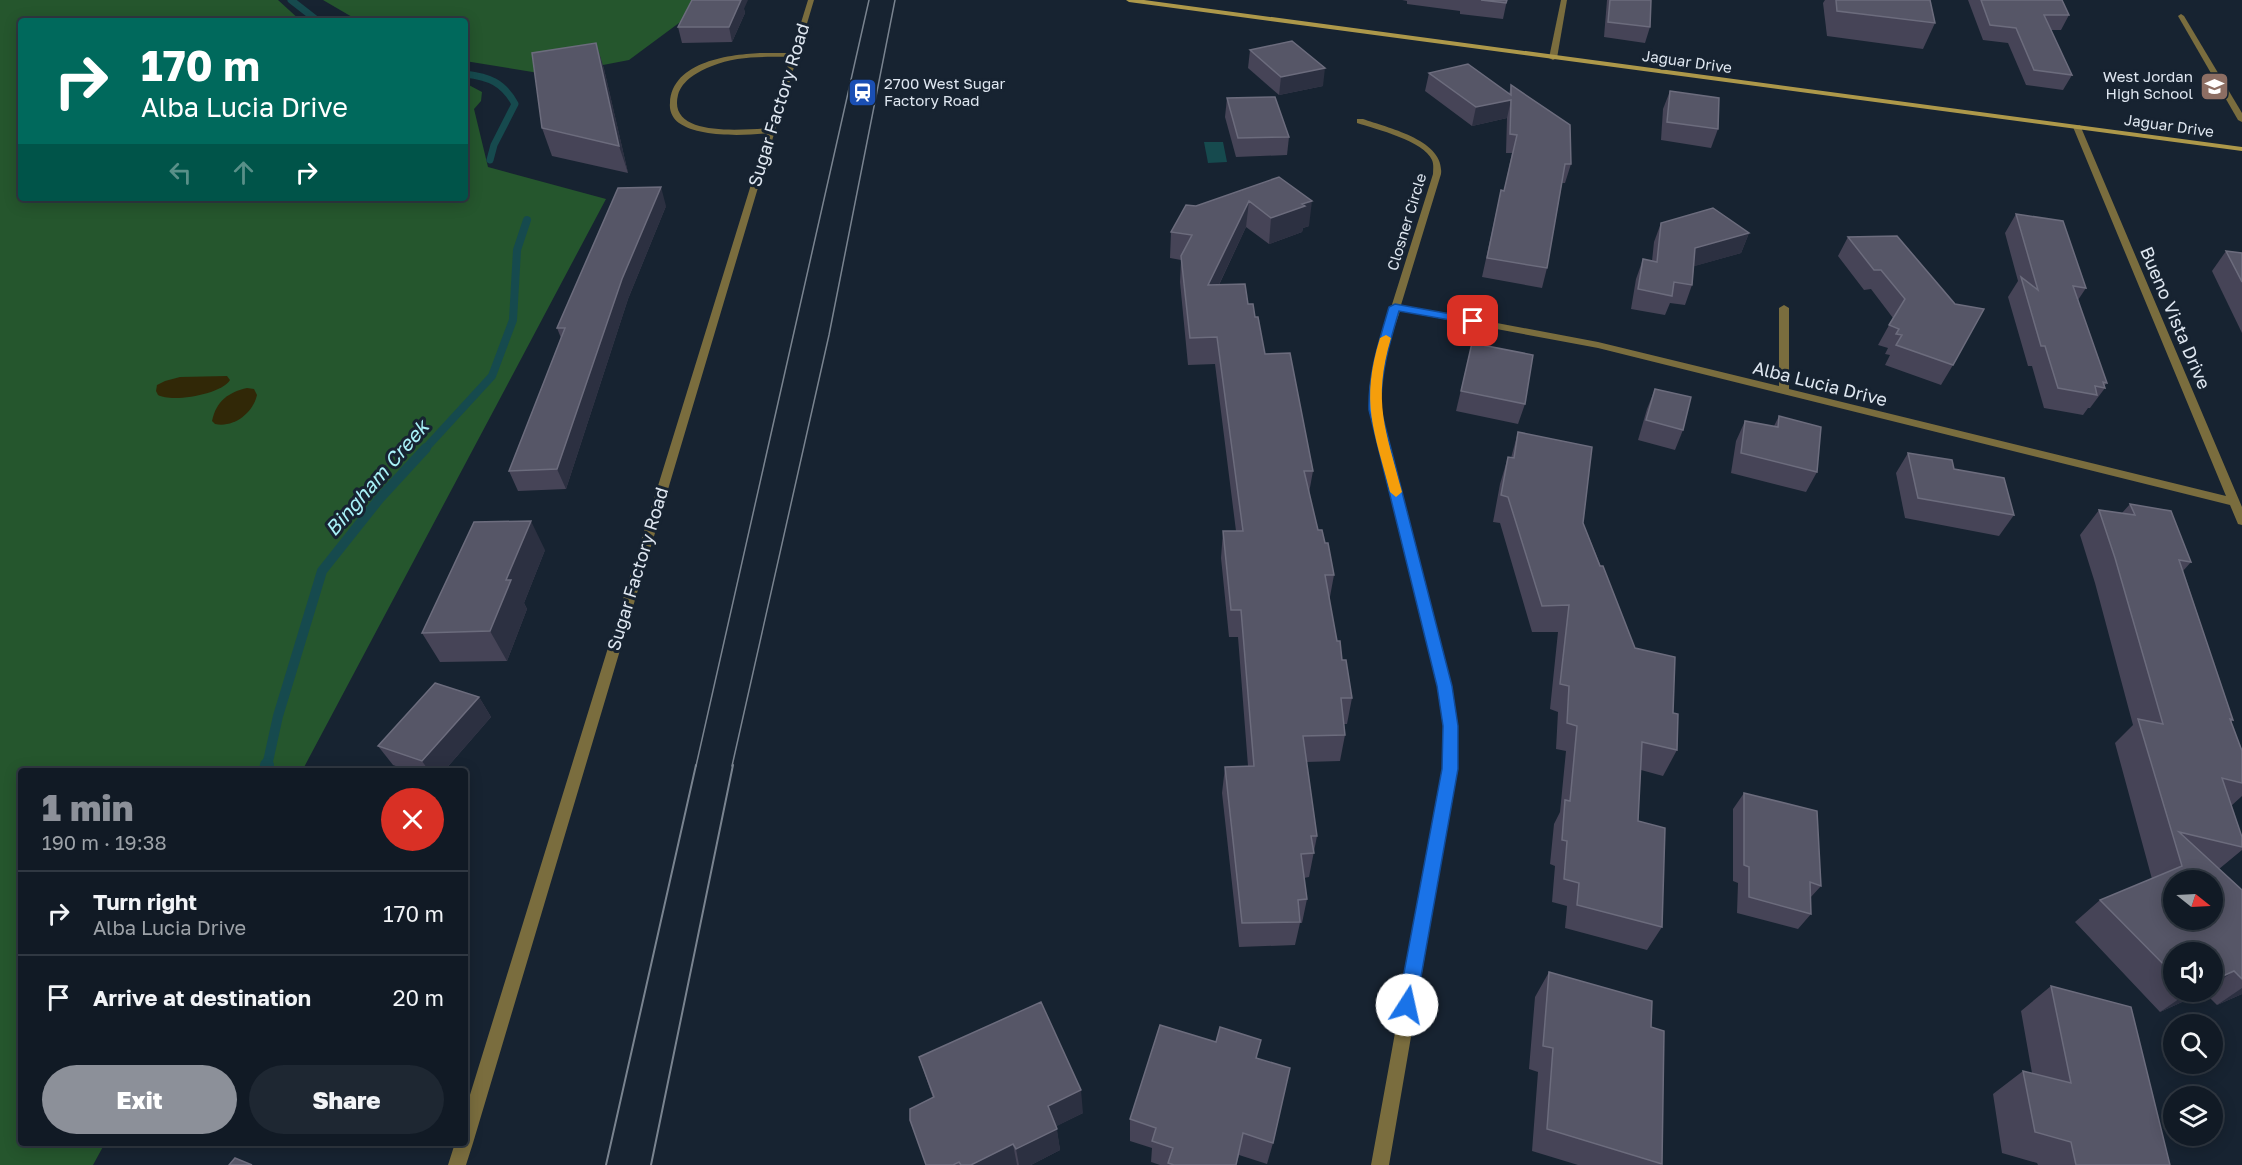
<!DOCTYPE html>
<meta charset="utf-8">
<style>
body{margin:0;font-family:"Golos Text",sans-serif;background:#1e2732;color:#f1f3f6;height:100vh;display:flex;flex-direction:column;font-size:22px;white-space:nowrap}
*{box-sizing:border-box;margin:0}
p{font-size:20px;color:#9ca1a7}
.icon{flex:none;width:33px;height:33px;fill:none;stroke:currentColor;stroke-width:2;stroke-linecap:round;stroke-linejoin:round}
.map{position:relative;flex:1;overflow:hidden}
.sheet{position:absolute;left:18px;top:768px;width:450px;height:378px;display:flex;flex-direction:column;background:#111a25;border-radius:6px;box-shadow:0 3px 15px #0003,0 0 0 2px #303842}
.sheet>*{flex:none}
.banner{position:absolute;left:18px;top:18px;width:450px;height:183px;border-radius:6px;box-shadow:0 3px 15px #0003,0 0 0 2px #303842;background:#00695c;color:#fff;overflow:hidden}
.needle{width:39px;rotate:108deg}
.buttons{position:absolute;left:2163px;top:870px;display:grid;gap:12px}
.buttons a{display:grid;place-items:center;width:60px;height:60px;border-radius:50%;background:#111a25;box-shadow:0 3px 15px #0003,0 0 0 2px #303842;font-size:30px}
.pin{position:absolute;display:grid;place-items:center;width:51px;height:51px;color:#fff;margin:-26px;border-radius:12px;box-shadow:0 3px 9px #0006}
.me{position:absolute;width:66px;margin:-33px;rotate:10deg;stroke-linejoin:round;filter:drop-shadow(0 0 4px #0008)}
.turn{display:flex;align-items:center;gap:21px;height:126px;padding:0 24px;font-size:27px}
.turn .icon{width:78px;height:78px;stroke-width:2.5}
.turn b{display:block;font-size:42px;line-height:51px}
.lanes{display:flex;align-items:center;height:57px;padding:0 24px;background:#0003;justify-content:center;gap:30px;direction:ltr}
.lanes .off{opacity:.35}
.round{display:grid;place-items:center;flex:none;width:63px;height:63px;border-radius:32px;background:#1e2732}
.head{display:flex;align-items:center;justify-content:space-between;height:102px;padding:0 24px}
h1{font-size:36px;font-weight:800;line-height:45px;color:#8c9099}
.cta{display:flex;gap:12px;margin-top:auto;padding:12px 24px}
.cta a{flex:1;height:69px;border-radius:36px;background:#8c9099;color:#fff;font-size:24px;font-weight:800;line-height:69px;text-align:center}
.cta a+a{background:#1e2732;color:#f1f3f6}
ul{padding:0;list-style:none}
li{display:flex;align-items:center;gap:18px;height:84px;padding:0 24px;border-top:2px solid #303842}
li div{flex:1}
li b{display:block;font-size:22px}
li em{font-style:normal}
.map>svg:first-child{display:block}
</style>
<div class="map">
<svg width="2242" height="1165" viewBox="0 0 2242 1165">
<rect width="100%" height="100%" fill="#172331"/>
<g fill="#25562d">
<polygon points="0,0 278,0 301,21 21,21 21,198 465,198 465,83 482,92 481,101 474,109 488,167 606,199 302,771 21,771 21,1143 105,1143 93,1165 0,1165"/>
<polygon points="323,0 710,0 629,60 551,75 465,61 465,21 359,21"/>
</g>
<g fill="#312807">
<path d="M227 376 230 380C222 394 172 403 158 395L156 391 157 385 165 381 180 377Z"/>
<path d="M247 388 254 389 257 395C253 413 234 428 215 424L212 421C216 401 229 392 247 388Z"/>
</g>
<polygon fill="#164a4e" points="1223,142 1227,162 1208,163 1204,142"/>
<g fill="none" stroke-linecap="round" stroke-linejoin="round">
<g stroke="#164a4e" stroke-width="7">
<polyline points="291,0 318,21"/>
<path d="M465 74C489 77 503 82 515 104L494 145 490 160"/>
</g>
<polyline stroke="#164a4e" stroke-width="8" points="424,450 492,376 513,320 517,250 527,220"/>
<polyline stroke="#164a4e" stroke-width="10" points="267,766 278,716 322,571 380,498 426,448"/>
<polyline stroke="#164a4e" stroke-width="14" points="266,771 267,765"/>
<g fill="#7a6d3e" fill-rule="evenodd">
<polygon points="1561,0 1567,0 1557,58 1553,60 1549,58"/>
<polygon points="2181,14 2184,16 2242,113 2242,122 2238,120 2178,16"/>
<path d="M763 53H795L799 55 795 57C768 57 738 55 712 66 699 71 682 80 678 95 667 139 747 129 772 128H775V132C750 136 700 138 679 123 673 119 669 111 670 103 672 61 731 54 763 53Z"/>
<path d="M1357 119H1363C1388 128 1445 140 1441 174L1401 305 1598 342 1779 386V308L1784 305 1789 308V389L2226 496 2073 127 2080 125 2242 507V525L2238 524 2230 505 1598 348 1400 311C1389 344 1378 375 1380 410L1450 686 1458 726 1457 769 1389 1165H1371L1443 769 1444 726 1438 686 1370 410 1369 390 1373 365 1433 174C1433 169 1434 165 1432 160 1424 141 1376 129 1357 123Z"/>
</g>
<polygon fill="#7a6d3e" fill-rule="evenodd" points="808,0 814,0 473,1143 466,1165 448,1165 455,1143 465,1143 465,1111"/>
<polygon fill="#ad984a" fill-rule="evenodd" points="1126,0 1144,0 2242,147 2242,151 1129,2"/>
<g stroke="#79838f" stroke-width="1.5">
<polyline points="696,766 869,0"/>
<polyline points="732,766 829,335 895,0"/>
</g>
<g stroke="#79838f" stroke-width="2">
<polyline points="606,1165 696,765"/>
<polyline points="651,1165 733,765"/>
</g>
</g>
<g fill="#464457" fill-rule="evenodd">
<polygon points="1402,0 1507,0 1503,19 1460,14 1460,11 1407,4 1407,1"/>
<polygon points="1607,0 1651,0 1650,27 1645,43 1604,37"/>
<polygon points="1825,0 1930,0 1935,23 1923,49 1827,36 1823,3"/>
<polygon points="1968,0 2062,0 2069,15 2061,30 2050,30 2072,75 2063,90 2026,85 2008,43 1983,40"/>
<polygon points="744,9 745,13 732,42 682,43 678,27"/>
<polygon points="596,43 604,69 628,173 552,156 542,128"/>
<polygon points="1250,50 1323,86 1279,95 1248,68"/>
<polygon points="1429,73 1509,94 1511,85 1571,164 1565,183 1562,183 1547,268 1542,288 1482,277 1501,190 1504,191 1512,153 1506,153 1507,118 1472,126 1425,91"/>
<polygon points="1670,91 1718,129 1711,148 1661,140 1663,109"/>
<polygon points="1227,98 1289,137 1287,155 1236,157 1225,117"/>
<polygon points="1279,177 1309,226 1303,228 1302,232 1269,244 1246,227 1219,285 1248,304 1255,317 1265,354 1313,471 1309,493 1318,530 1325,543 1334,575 1329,602 1337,641 1352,698 1347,724 1344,724 1345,735 1340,761 1306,762 1317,836 1309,877 1304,878 1307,899 1302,923 1300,923 1295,945 1239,947 1222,793 1225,767 1248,766 1238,637 1229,637 1221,558 1223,531 1236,531 1215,364 1188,365 1180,282 1181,260 1170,258 1171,232"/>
<polygon points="666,206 628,299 566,489 518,491 509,471 561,338 557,328"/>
<polygon points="2016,214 2086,288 2078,300 2107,383 2104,386 2105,388 2090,408 2088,408 2083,415 2044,408 2032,366 2028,366 2008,297 2018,281 2005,233"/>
<polygon points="1661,223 1749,233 1741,253 1694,266 1692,285 1685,305 1670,303 1665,315 1631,309 1636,279 1643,259 1652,261 1654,242"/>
<polygon points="1897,236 1953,365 1941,385 1885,365 1890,355 1885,354 1888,348 1878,345 1893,318 1871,289 1864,290 1838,256 1848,237"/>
<polygon points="2226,251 2242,253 2242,333 2212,271"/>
<polygon points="1472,343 1525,404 1518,424 1456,411"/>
<polygon points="1655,389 1683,430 1675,450 1638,440 1647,409"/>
<polygon points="1779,416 1817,472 1806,492 1731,473 1736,441 1745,421 1774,426"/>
<polygon points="1518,432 1583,523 1635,648 1673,713 1677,750 1663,776 1641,770 1638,821 1662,927 1647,950 1565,928 1567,906 1552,902 1555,866 1550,864 1554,824 1560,812 1566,751 1556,749 1558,712 1550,709 1558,632 1532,632 1500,523 1493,522 1500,484 1508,457 1511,458"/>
<polygon points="1908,453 1954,469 2014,515 1999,536 1905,518 1896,473"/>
<path d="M2130 504 2191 562 2183 571 2233 720 2231 722 2242 751V796L2231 806 2242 837V850L2219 869 2242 890V994L2217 1005 2204 992 2160 1012 2075 922 2100 900 2152 879 2115 743 2133 725 2095 583 2080 535 2099 510 2122 513ZM2174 952H2212V992H2174Z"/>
<polygon points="545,550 524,603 527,609 507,661 440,662 422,633"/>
<polygon points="479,697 491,717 444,771 409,771 393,765 378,746"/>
<polygon points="1744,793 1821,886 1810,898 1811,914 1798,929 1737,913 1738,883 1733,881 1733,809"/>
<polygon points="1549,972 1651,1027 1662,1164 1661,1165 1578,1165 1532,1151 1538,1072 1529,1069 1535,997"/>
<polygon points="2051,986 2170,1165 2038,1165 2037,1163 2002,1153 1993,1094 2023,1071 2032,1073 2021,1011"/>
<polygon points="919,1057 1083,1113 1056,1126 1060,1150 1031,1165 925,1165 933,1098"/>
<polygon points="1257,1058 1273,1143 1267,1164 1239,1155 1236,1165 1160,1165 1151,1162 1152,1148 1130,1141 1130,1119"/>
</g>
<g fill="#2c3041">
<polygon points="739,0 748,0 744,9 745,13 732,42 729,27"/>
<polygon points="596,43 604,69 628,173 619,146"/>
<polygon points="1325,68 1323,86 1279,95 1281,77"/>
<polygon points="1511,100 1507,118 1472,126 1476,107"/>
<polygon points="661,187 666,206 628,299 566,489 557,469 622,279"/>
<polygon points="1249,201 1246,227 1206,312 1208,285"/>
<polygon points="1312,201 1309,226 1303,228 1302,232 1269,244 1271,218 1302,204"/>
<polygon points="1749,233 1741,253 1688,268 1695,248"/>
<polygon points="531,521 545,550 524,603 527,609 507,661 490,631 506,580"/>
<polygon points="479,697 491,717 444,771 429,771 422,761"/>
<polygon points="2234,971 2212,986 2212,981"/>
<polygon points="2242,988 2242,994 2217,1005"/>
<polygon points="2189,992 2204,992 2160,1012"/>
<polygon points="1081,1090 1083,1113 1051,1129 1048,1106"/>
<polygon points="1057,1129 1060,1150 1031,1165 1019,1165 1016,1149"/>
<polygon points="1013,1144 1017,1165 971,1165"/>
</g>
<g fill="#565667" stroke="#6c6c7d" stroke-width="1.5" fill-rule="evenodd">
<polygon points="692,0 741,0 729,27 678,27"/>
<polygon points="1481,0 1507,0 1506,3"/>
<polygon points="1610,0 1651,0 1650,27 1608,22"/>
<polygon points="1836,0 1930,0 1935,23 1837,11"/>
<polygon points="1981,0 2062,0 2069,15 2044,15 2072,75 2034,70 2016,28 1990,25"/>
<polygon points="1292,41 1325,68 1281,77 1250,50"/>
<polygon points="596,43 619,146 542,128 532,53"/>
<polygon points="1468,64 1511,95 1511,85 1570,125 1571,164 1565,164 1547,268 1487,258 1501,190 1504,191 1517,135 1510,134 1511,100 1476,107 1429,73"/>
<polygon points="1670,91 1719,98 1718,129 1667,122"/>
<polygon points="1275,97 1289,137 1238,138 1227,98"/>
<polygon points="1279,177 1312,201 1302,204 1305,206 1271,218 1249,201 1208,285 1245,284 1248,304 1253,304 1255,317 1258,317 1265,354 1290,353 1313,471 1304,471 1318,530 1322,530 1325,543 1328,543 1334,575 1325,575 1337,641 1340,641 1342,660 1346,660 1352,698 1341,698 1345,735 1303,736 1317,836 1311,836 1314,853 1301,854 1307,899 1298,900 1300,922 1242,923 1225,767 1254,766 1241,610 1231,610 1223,531 1243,531 1217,337 1190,338 1181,256 1192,235 1171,232 1186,205 1196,206"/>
<polygon points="661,187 622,279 557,469 509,471 565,328 557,328 618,188"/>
<polygon points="1713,208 1749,233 1695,248 1692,285 1674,282 1672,296 1638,289 1643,259 1657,262 1661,223"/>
<polygon points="2016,214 2063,221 2086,288 2073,286 2107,383 2103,382 2105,388 2095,386 2097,395 2058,388 2045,346 2041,346 2021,277 2038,290"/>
<polygon points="1897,236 1955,304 1984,309 1953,365 1896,345 1902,335 1896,334 1899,329 1889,325 1905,299 1881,270 1874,270 1848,237"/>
<polygon points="2226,251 2242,253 2242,282"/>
<polygon points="1472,343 1533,355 1525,404 1461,391"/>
<polygon points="1655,389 1691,397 1683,430 1646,420"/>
<polygon points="1779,416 1821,427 1817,472 1741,453 1745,421 1778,427"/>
<polygon points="1518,432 1592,447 1583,523 1600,566 1603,566 1635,648 1675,657 1673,713 1678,714 1677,750 1642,742 1638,821 1665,828 1662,927 1577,905 1579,883 1564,879 1567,841 1562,840 1565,800 1570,801 1577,726 1567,723 1569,686 1560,684 1569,605 1542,606 1508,497 1501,495 1508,457 1514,458"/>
<polygon points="1908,453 1952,460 1954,469 2004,478 2014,515 1918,498"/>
<path d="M2130 504 2171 511 2191 562 2179 560 2233 720 2230 719 2242 751V783L2222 778 2242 837V847L2179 832 2242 890V979L2234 971 2212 981V952H2174V975L2100 900 2182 866 2138 719 2163 724 2115 558 2099 510 2135 515ZM2174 880H2212V920H2174Z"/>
<polygon points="531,521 506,580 511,580 490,631 422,633 474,522"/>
<polygon points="435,683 479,697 422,761 378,746"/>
<polygon points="1744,793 1817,811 1821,886 1810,882 1811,914 1749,897 1749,867 1744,865"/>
<polygon points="1549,972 1652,1001 1651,1027 1664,1031 1662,1164 1547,1129 1553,1048 1543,1046"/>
<polygon points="2051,986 2131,1007 2170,1165 2076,1165 2071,1142 2035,1132 2023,1071 2071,1083"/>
<polygon points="1041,1002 1081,1090 1048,1106 1057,1129 1016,1149 1013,1144 971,1165 961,1165 959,1162 953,1165 926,1165 910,1120 910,1109 934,1097 919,1057"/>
<polygon points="1160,1025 1216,1042 1220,1027 1261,1040 1256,1058 1290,1068 1273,1143 1243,1133 1236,1165 1174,1165 1168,1163 1173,1148 1152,1141 1156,1128 1130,1119"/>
<polygon points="235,1158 252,1165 229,1165"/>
</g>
<path fill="#1a73e8" stroke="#114b97" stroke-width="1.5" d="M1395 304 1473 318 1478 321 1473 324 1399 311C1389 345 1380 375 1381 410L1452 686 1458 726V769L1416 1005 1414 1011 1407 1014 1401 1011 1398 1005 1442 769 1443 726 1437 686 1369 410C1368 374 1379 342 1389 307Z"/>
<path fill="#f59e0b" d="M1386 335 1391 338C1372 402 1386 431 1402 492L1396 497 1390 492C1374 431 1360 402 1380 338Z"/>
<defs>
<symbol id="school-square" viewBox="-11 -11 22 22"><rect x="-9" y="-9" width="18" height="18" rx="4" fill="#8d6e63" stroke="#172331"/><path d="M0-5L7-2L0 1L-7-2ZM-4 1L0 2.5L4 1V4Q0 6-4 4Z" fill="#fff"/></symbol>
<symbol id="station-square" viewBox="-11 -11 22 22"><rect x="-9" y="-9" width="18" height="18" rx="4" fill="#1a4fb4" stroke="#172331"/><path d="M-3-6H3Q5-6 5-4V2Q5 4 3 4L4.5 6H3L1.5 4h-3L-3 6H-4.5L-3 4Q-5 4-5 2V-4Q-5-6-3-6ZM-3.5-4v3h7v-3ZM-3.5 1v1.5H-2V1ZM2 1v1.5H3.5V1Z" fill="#fff"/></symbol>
</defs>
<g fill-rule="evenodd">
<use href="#school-square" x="2198" y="70" width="33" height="33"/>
<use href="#station-square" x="846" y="76" width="33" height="33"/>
</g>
<g text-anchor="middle" stroke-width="6" stroke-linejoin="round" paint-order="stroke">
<g font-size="15" fill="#dfe7f1" stroke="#172331">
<text transform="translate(1687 62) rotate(8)" y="5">Jaguar Drive</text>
<text transform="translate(2169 126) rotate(8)" y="5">Jaguar Drive</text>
<text transform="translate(1407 222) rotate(-73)" y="5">Closner Circle</text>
</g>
<g font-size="15" fill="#dfe7f1" stroke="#172331" text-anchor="end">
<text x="2193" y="82">West Jordan<tspan x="2193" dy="17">High School</tspan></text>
<text x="884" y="89" text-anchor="start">2700 West Sugar<tspan x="884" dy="17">Factory Road</tspan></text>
</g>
<g font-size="18" fill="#dfe7f1" stroke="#172331">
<text transform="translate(779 105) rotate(-73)" y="6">Sugar Factory Road</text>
<text transform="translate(2175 318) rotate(67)" y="6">Bueno Vista Drive</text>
<text transform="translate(1820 384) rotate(14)" y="6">Alba Lucia Drive</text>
<text transform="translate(638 569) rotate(-73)" y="6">Sugar Factory Road</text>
</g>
<g font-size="20" font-style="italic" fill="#a9f2f8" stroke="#172331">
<text transform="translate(377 478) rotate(-49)" y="7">Bingham Creek</text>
</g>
</g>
</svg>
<div class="buttons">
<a><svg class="needle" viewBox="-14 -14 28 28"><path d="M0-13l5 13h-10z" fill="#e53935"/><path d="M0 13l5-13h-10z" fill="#9ca1a7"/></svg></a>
<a><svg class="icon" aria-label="sound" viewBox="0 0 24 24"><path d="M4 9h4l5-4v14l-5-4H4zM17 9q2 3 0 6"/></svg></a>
<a><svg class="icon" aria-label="search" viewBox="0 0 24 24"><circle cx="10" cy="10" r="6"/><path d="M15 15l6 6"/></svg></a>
<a><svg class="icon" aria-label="layers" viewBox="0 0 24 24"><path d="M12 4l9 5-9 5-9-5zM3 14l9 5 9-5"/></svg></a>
</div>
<div class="pin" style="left:1473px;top:321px;background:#d93025"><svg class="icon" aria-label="arrive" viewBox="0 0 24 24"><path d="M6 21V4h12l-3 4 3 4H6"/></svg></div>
<svg class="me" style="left:1407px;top:1005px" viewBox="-20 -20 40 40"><circle r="19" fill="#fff"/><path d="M0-13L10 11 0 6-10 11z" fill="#1a73e8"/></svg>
<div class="banner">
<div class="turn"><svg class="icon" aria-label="right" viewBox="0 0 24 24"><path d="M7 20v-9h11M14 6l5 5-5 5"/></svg><div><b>170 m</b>Alba Lucia Drive</div></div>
<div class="lanes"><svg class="icon off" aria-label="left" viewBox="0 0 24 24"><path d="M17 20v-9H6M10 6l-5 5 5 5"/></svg><svg class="icon off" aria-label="ahead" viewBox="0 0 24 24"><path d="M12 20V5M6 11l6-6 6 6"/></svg><svg class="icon" aria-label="right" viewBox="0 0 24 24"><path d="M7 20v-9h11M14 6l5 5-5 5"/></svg></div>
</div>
<section class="sheet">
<div class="head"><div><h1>1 min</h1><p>190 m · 19:38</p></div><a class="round" style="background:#d93025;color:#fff"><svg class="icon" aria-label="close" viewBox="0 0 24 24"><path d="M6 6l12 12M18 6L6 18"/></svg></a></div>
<ul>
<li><svg class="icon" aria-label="right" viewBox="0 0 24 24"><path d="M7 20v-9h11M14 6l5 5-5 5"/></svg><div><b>Turn right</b><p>Alba Lucia Drive</p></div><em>170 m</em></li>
<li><svg class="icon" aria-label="arrive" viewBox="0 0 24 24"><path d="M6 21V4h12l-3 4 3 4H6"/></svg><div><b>Arrive at destination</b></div><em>20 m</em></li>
</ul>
<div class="cta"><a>Exit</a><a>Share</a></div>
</section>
</div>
